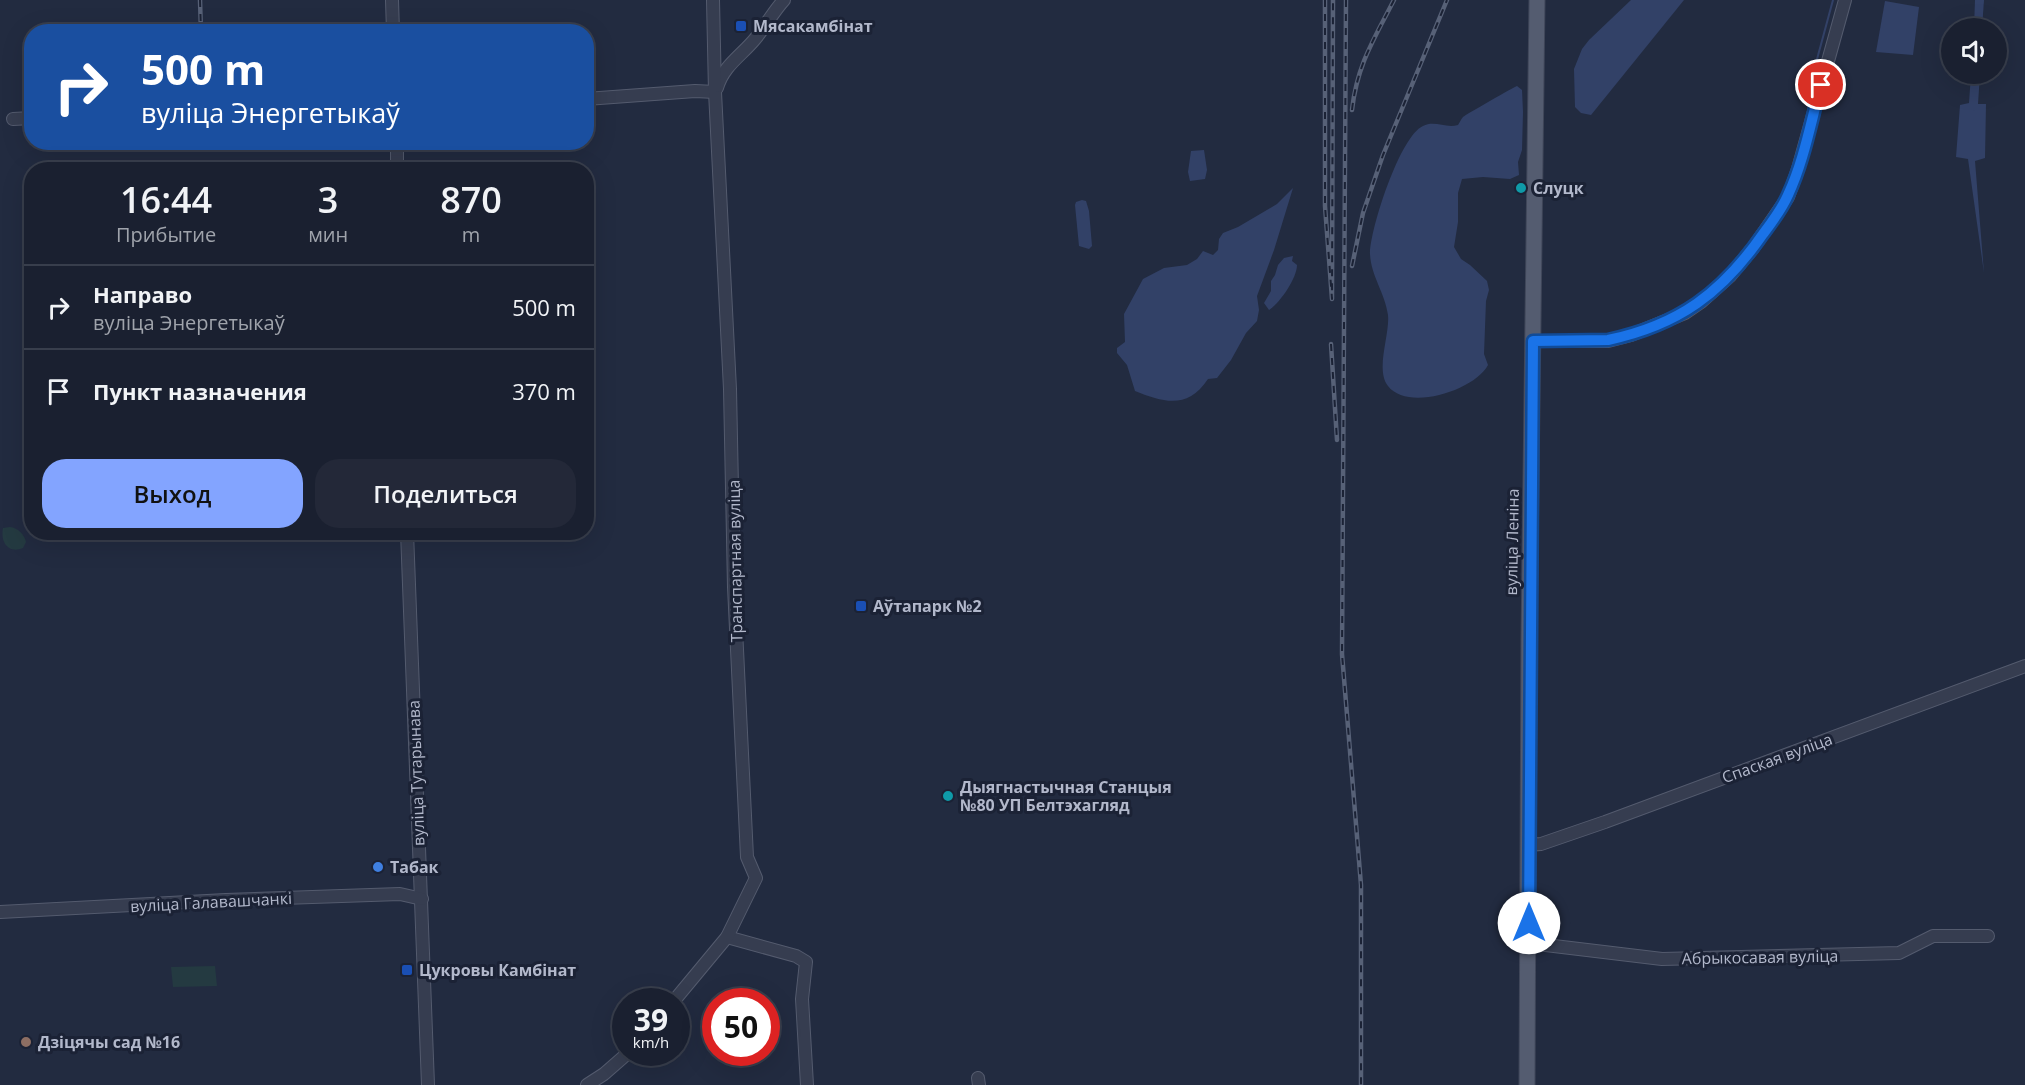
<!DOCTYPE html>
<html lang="ru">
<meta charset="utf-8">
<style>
body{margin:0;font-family:"Open Sans",sans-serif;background:#232838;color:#f1f3f6;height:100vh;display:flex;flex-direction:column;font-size:22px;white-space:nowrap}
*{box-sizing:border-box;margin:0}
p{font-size:20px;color:#9fa3ab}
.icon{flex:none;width:33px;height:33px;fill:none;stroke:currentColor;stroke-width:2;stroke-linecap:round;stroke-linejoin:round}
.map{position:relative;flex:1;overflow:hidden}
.panel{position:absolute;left:24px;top:162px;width:570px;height:378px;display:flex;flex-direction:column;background:#1a2030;border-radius:24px;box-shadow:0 6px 24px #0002,0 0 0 2px #383e4c}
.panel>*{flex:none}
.guide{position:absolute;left:24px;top:24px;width:570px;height:126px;border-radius:24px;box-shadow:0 6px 24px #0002,0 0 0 2px #383e4c;background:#1a4fa0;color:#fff;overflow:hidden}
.controls{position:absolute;left:1941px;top:18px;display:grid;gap:12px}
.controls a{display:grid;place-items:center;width:66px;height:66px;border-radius:50%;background:#1a2030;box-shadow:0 6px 24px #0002,0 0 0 2px #383e4c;font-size:30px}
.speed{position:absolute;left:612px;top:988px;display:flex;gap:12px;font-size:30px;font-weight:700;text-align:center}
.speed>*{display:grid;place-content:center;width:78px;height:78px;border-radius:50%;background:#1a2030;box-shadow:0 6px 24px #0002,0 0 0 2px #383e4c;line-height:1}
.speed small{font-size:15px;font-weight:400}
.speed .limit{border:9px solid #d22;background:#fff;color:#111}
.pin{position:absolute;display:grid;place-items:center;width:51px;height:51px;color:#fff;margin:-26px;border:3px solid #fff;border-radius:50%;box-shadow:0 2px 6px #0007}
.me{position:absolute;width:66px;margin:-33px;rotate:0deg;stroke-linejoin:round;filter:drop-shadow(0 0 4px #0008)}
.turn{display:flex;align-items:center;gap:21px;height:126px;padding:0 18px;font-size:27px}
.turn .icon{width:78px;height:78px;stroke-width:2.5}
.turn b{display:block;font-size:42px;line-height:51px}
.eta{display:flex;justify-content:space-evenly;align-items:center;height:102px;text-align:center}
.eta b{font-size:36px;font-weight:600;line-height:42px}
.action{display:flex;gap:12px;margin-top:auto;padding:12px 18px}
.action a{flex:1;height:69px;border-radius:24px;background:#83a4ff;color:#111;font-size:24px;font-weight:600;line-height:69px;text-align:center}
.action a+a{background:#232838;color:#f1f3f6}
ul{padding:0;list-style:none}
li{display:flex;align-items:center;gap:18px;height:84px;padding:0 18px;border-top:2px solid #383e4c}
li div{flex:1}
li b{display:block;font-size:22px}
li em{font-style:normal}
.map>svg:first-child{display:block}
</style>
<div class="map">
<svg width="2025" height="1085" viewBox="0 0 2025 1085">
<rect width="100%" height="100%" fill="#222b40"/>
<g fill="#243a41">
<path d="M10 527C18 528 24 534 26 542L23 548C9 554 0 543 3 528Z"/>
<polygon points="215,966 217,986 173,987 171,967"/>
</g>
<g fill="#324167">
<polygon points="1631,0 1684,0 1591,115 1581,113 1575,107 1574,69 1582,49 1589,40"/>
<polygon points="1975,0 1984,0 1982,28 1974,28"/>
<polygon points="1885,1 1919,7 1913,55 1876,52"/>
<polygon points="1971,74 1980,74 1978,104 1986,104 1985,158 1975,161 1984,273 1968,159 1956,157 1960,105 1969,103"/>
<path d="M1517 86 1522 90 1523 112 1522 150 1518 162 1519 175 1510 179 1483 177 1462 179 1458 193V222L1454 247 1461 259 1470 265 1487 281 1489 290 1486 301 1484 354 1488 365C1475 390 1408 412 1388 386 1375 370 1390 335 1388 315 1385 293 1371 276 1370 254 1370 229 1400 136 1423 126 1435 120 1446 129 1458 125 1460 122 1461 119 1463 117 1467 114 1514 87 1517 86Z"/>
<polygon points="1204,150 1207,170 1205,179 1190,181 1188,172 1191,151"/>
<path d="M1293 188 1274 250 1257 296 1259 310 1257 321 1246 333 1231 360 1217 378 1208 379C1188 409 1165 403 1135 391L1127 365 1117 353V348L1125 342 1124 314 1143 279 1164 268 1187 265 1197 259 1203 251 1213 255 1218 250 1219 239 1223 233 1238 227 1277 204Z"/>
<polygon points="1082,200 1086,201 1089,211 1092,246 1089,249 1079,246 1075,205 1076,202"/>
<path d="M1293 256 1292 261 1297 265C1297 278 1280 303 1269 310L1264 303 1271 291V281L1275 275 1278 265 1284 258Z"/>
</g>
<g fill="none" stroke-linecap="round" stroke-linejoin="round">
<polyline stroke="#324167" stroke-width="2" points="1813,74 1833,0"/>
<defs>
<g id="minor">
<polyline points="392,0 393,32"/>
<path d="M717 88C723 66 741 56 755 39 765 27 773 12 784 0"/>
<polyline points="586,99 695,91 715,92"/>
<polyline points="13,119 32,118"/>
<polyline points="397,142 397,170"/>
<polyline points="1533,341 1608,341 1631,335 1685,313 1701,302 1730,276 1753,248 1788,197 1798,169 1845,0"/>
<polyline points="407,532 428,1085"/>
<polyline points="1528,845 1541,844 1605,822 2025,666"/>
<polyline points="0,912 226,900 400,894 422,899"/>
<polyline points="727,937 796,956 806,962 802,999 807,1085"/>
<polyline points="1529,943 1662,959 1899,953 1933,936 1988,936"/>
<polyline points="673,1002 727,937 756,878 747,857 734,587 730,389 715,92 713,0"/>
<polyline points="978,1078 979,1085"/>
<polyline points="587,1085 604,1074 628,1053"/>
</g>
<polyline id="major" points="1527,1085 1529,640 1537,0"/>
</defs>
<use href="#minor" stroke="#545b6e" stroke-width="14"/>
<use href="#major" stroke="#3f4659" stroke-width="17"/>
<use href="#minor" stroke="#363d50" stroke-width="12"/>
<use href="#major" stroke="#545c70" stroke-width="15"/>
<defs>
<g id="rail">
<polyline points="200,0 201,32"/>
<polyline points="1325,0 1325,206 1332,299 1333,0"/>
<polyline points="1346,0 1342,654 1361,885 1361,1085"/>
<path d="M1352 110C1357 65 1374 39 1394 0"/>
<polyline points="1352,266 1363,213 1383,155 1447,0"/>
<polyline points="1331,344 1337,440"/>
</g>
</defs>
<use href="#rail" stroke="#576177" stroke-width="4.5"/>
<use href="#rail" stroke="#1b2235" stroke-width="2" stroke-dasharray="7" stroke-linecap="butt"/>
</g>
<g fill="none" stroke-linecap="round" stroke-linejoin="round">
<defs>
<path id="route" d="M1529 923 1533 341 1608 340C1679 325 1722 293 1763 234 1772 222 1782 209 1788 195 1804 161 1811 121 1821 85"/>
</defs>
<use href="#route" stroke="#114b97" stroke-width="15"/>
<use href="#route" stroke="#1a73e8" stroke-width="10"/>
</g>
<g fill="#1a4fb4" stroke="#1b2235" stroke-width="2">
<rect x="735" y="20" width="12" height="12" rx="3"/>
<rect x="855" y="600" width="12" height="12" rx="3"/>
<rect x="401" y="964" width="12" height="12" rx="3"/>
</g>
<g fill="#0f9aa8" stroke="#1b2235" stroke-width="2">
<circle cx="1521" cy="188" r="6"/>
<circle cx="948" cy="796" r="6"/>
</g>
<circle fill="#3f7fe0" stroke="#1b2235" stroke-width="2" cx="378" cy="867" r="6"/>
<circle fill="#8d6e63" stroke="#1b2235" stroke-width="2" cx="26" cy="1042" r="6"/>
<g text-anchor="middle" stroke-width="6" stroke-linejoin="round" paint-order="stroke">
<g font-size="16" font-weight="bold" fill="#b2b8cb" stroke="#1b2235" text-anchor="start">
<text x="753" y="32">Мясакамбінат</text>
<text x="1533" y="194">Слуцк</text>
<text x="873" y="612">Аўтапарк №2</text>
<text x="960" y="793">Дыягнастычная Станцыя<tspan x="960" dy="18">№80 УП Белтэхагляд</tspan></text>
<text x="390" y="873">Табак</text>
<text x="419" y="976">Цукровы Камбінат</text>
<text x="38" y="1048">Дзіцячы сад №16</text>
</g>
<g font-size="16" fill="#b2b8cb" stroke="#1b2235">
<text transform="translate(1512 542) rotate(-89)" y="6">вуліца Леніна</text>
<text transform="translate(735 561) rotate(-91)" y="6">Транспартная вуліца</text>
<text transform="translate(1777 758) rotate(-20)" y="6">Спаская вуліца</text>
<text transform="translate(416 773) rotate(-92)" y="6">вуліца Тутарынава</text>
<text transform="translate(211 902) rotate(-3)" y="6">вуліца Галавашчанкі</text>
<text transform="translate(1760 957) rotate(-1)" y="6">Абрыкосавая вуліца</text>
</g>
</g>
</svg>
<div class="controls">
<a><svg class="icon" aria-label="sound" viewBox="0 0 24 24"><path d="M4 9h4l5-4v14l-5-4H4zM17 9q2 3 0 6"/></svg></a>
</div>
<div class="speed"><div>39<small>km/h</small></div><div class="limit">50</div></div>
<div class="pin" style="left:1821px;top:85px;background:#d93025"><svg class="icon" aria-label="arrive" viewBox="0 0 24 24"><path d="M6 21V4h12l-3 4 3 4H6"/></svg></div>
<svg class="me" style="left:1529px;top:923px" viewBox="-20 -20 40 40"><circle r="19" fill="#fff"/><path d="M0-13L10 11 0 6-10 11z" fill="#1a73e8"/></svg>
<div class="guide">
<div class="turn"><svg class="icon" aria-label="right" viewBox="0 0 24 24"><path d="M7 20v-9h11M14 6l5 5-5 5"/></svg><div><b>500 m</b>вуліца Энергетыкаў</div></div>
</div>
<section class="panel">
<div class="eta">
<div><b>16:44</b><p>Прибытие</p></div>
<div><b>3</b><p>мин</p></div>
<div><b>870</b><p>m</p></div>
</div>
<ul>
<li><svg class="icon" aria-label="right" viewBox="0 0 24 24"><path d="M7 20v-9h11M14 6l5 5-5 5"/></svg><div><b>Направо</b><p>вуліца Энергетыкаў</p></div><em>500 m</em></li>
<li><svg class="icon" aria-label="arrive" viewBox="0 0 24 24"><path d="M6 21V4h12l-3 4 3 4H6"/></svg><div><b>Пункт назначения</b></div><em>370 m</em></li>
</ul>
<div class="action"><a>Выход</a><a>Поделиться</a></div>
</section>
</div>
